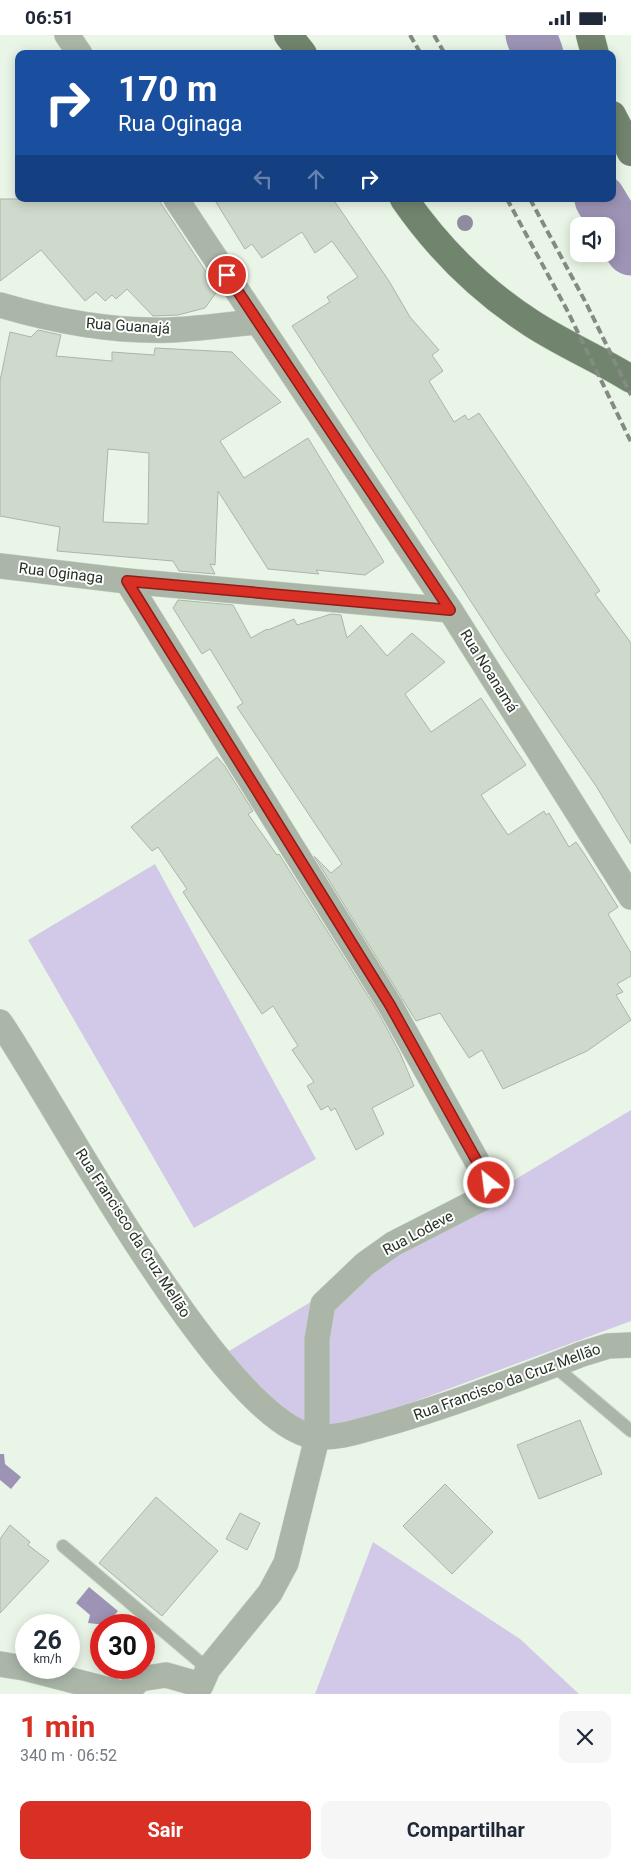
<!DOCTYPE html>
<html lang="pt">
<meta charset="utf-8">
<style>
body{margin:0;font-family:Roboto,sans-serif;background:#f6f6f7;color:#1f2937;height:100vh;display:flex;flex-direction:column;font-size:19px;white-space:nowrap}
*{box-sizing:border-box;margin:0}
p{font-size:16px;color:#747a83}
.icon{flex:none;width:28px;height:28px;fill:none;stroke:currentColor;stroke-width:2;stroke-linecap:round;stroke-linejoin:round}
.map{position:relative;height:1659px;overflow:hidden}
.details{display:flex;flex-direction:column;background:#fff;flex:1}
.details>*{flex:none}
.top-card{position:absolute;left:15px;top:15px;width:601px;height:152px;border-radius:10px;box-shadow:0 2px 12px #0003;background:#1a4fa0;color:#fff;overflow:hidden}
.controls{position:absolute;left:570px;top:182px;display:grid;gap:10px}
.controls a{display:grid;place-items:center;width:45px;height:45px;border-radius:10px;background:#fff;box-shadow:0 2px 12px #0003;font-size:25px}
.speed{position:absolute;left:15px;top:1579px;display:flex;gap:10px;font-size:25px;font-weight:700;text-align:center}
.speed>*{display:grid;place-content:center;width:65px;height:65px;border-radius:50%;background:#fff;box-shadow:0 2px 12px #0003;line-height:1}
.speed small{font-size:12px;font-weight:400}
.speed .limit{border:8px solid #d22;background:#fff;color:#111}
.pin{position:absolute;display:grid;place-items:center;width:42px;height:42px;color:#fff;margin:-21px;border:2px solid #fff;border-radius:50%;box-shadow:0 1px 5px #0007}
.me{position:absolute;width:55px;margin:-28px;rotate:331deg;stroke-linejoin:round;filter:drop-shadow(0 0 4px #0008)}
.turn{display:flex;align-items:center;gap:18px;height:105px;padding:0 20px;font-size:22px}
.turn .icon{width:65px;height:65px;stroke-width:2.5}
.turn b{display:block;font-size:35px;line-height:42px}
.lanes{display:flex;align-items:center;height:48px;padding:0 20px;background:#0003;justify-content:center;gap:25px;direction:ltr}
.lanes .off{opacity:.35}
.round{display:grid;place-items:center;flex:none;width:52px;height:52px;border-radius:10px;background:#f6f6f7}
.headline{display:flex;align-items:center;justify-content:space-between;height:85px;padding:0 20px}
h1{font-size:30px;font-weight:700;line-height:38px;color:#d93025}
.action{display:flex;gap:10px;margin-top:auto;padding:10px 20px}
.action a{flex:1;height:58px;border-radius:10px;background:#d93025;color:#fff;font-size:20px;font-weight:700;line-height:58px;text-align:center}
.action a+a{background:#f6f6f7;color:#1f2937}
.status{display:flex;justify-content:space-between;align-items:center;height:35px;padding:0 25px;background:#fff;direction:ltr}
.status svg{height:14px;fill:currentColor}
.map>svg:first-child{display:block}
</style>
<div class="status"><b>06:51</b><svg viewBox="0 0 49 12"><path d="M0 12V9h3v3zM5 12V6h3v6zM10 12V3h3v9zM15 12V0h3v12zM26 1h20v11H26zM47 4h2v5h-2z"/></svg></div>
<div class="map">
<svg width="631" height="1659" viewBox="0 0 631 1659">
<rect width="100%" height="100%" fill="#e9f5e6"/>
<g fill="#d2c9e8">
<polygon points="155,829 316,1124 194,1193 28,905"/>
<polygon points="631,1075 631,1286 317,1403 219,1322"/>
<polygon points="373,1507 520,1604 579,1659 315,1659"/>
</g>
<g fill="#9d93b4">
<polygon points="0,1419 4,1419 5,1429 21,1442 11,1454 0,1445"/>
<polygon points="89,1552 118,1576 106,1590 88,1588 90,1580 76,1568"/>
</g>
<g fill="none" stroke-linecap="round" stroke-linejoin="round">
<g stroke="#9d93b4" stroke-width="51">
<polyline points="531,0 538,19"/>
<polyline points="600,164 631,215"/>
</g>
</g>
<g fill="#cedacc" stroke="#abb6a9" fill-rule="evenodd">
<polygon points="0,164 158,164 218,255 205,273 178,280 153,281 127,254 116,264 112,260 105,266 96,257 85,266 41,215 0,246"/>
<polygon points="214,164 333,164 389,246 410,282 439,315 432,320 443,336 429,346 454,387 465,380 468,385 479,378 600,556 595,559 631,608 631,809 596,751 505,619 292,291 330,267 327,262 358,242 332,206 315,218 302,197 262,223 252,209 245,214"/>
<path d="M38 295 61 300 56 321 112 326V317L154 320 155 313 232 317 281 367 220 406 244 443 308 403 384 527 365 540 316 535 319 539 268 534 218 456 215 530 210 529 215 539 179 536 173 526 57 516 60 492 0 481V346L10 297 31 302ZM108 414 149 418 148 489 103 487Z"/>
<polygon points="178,565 233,570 251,603 267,594 268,595 294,584 297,590 331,579 341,580 347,603 361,590 387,621 412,598 445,627 405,659 431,697 481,663 526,730 481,760 508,800 544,776 546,780 549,778 569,812 576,807 583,817 618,872 608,879 631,918 631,941 617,949 623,957 616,960 631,985 587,1016 503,1054 482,1015 469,1023 440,978 416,986 314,821 331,838 342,829 237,672 243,668 210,614 202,619 173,573"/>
<polygon points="217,722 224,730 253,776 248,779 277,820 279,819 378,977 400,1018 414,1051 372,1073 384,1099 356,1115 335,1073 331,1076 328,1071 321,1075 307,1051 314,1047 292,1015 298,1011 273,971 262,979 183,857 187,854 158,812 152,816 131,792"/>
<polygon points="580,1385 602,1439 539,1464 517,1410"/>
<polygon points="445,1449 493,1497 452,1539 403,1491"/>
<polygon points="156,1462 218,1516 162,1581 99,1528"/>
<polygon points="240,1478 260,1488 247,1515 226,1504"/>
<polygon points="10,1490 30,1507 28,1510 49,1526 0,1578 0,1504"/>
</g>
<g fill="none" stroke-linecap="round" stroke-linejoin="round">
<defs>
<g id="lane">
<polyline points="553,1330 631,1396"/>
<polyline points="63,1511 208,1634"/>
</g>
<g id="street">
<polyline points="67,0 80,19"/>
<polyline points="176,164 450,575 631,862"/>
<path d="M0 270C54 286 113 297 170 295 199 294 229 289 258 287"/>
<polyline points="0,531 127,546 450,575"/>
<path d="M0 987C53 1064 229 1399 319 1402 339 1403 359 1396 378 1391 447 1372 515 1345 582 1319L608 1311 631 1310"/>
<polyline points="0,1629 24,1633 125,1659 140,1644 166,1640 201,1650 208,1634 270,1558 286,1528 317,1403 317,1304 323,1269 365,1229 393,1209 483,1163 489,1148 390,970 127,546"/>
</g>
<g id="primary">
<polyline points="288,0 303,19"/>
<polyline points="590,0 595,19"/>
<polyline points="612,80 631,117"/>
<path d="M404 164C438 213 480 255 531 288 563 309 599 324 631 344"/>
</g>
</defs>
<use href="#lane" stroke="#c7d1c4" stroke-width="14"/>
<use href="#street" stroke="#c7d1c4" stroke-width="26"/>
<use href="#primary" stroke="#c7d1c4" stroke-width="29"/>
<use href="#lane" stroke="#abb6a9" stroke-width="12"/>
<use href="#street" stroke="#abb6a9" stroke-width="25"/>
<use href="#primary" stroke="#71846d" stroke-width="28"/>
<g stroke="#838b82" stroke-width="4" stroke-dasharray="8 4" stroke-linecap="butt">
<polyline points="410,0 421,19"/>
<polyline points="434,0 445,19"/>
<polyline points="507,164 567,275 631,407"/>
<polyline points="530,164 586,268 631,360"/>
</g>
</g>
<circle fill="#908c9f" cx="465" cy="188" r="8"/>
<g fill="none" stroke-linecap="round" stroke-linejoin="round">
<defs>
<polyline id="route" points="227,240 450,575 127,546 390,970 489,1148"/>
</defs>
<use href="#route" stroke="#8d1f18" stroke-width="12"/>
<use href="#route" stroke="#d93025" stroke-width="9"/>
</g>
<g text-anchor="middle" stroke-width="4" stroke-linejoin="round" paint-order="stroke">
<g font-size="15" fill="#2a2f2a" stroke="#fcfffc">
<text transform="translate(128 291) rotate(4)" y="5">Rua Guanajá</text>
<text transform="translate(61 538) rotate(7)" y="5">Rua Oginaga</text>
<text transform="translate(489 636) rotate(58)" y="5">Rua Noanamá</text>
<text transform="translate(133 1198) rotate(57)" y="5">Rua Francisco da Cruz Mellão</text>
<text transform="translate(418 1198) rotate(-28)" y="5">Rua Lodeve</text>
<text transform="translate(507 1347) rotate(-20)" y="5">Rua Francisco da Cruz Mellão</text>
</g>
</g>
</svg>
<div class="controls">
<a><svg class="icon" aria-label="sound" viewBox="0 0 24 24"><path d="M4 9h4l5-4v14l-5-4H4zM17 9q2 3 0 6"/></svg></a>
</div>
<div class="speed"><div>26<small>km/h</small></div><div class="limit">30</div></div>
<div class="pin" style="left:227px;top:240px;background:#d93025"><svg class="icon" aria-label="arrive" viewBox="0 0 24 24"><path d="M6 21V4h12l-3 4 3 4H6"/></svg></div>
<svg class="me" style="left:489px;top:1148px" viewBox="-20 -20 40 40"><circle r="17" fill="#d93025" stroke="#fff" stroke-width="3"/><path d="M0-11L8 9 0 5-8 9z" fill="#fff"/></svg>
<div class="top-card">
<div class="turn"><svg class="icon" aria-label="right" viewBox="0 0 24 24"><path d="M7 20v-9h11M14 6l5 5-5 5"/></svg><div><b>170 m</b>Rua Oginaga</div></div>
<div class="lanes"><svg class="icon off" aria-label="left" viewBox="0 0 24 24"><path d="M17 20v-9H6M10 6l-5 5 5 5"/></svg><svg class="icon off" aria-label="ahead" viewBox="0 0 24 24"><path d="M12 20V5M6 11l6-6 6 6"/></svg><svg class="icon" aria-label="right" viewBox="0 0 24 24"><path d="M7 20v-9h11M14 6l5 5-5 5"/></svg></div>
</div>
</div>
<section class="details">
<div class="headline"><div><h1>1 min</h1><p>340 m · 06:52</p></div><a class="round"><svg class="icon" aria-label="close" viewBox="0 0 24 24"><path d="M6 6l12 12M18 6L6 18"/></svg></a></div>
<div class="action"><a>Sair</a><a>Compartilhar</a></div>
</section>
